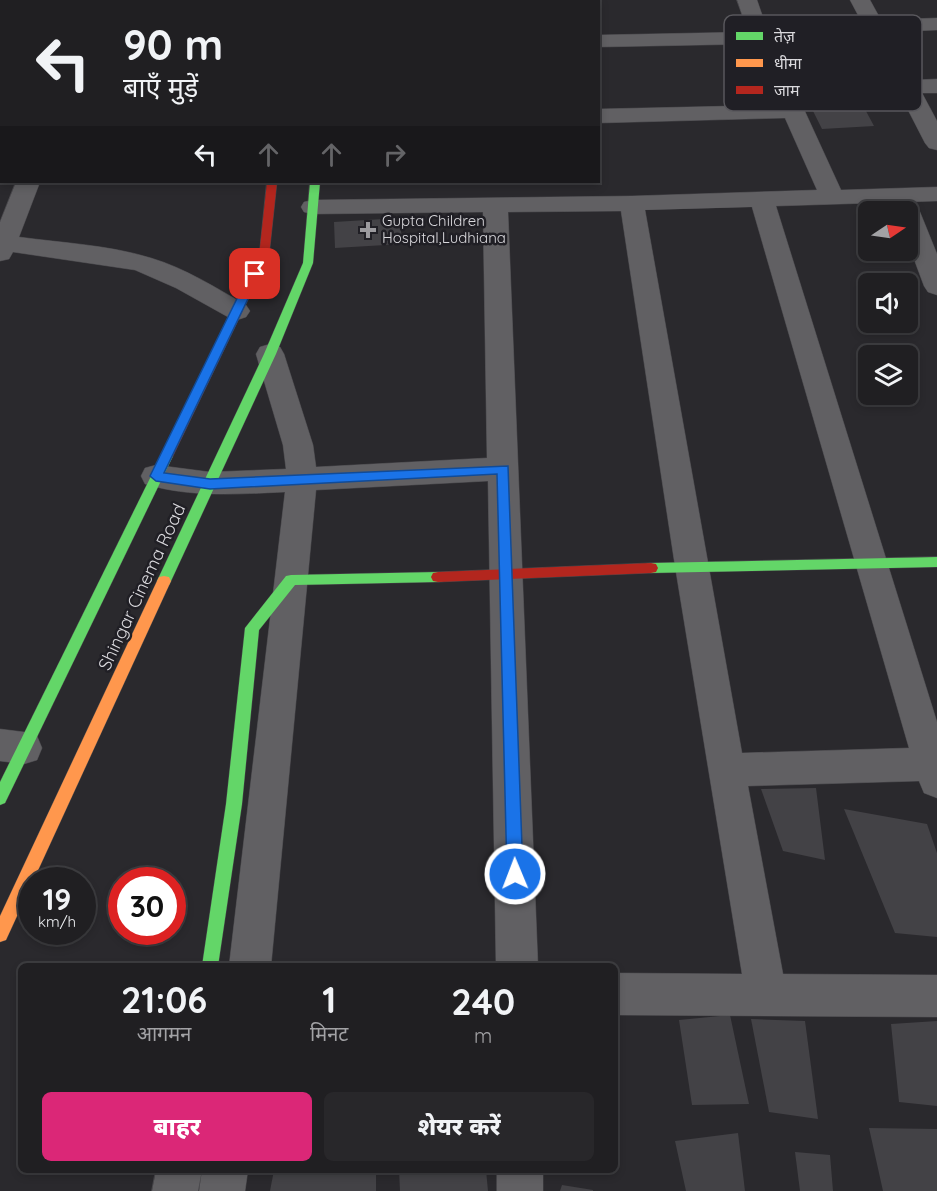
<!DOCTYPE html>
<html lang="hi">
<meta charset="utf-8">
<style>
body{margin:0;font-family:Quicksand,"Noto Sans Devanagari",sans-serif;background:#28272a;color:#f1f3f6;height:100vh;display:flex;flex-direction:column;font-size:22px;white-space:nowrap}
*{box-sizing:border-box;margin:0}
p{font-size:20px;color:#a2a2a5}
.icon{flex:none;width:33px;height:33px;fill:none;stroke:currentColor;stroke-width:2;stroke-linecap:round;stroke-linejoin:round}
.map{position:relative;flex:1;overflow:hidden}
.panel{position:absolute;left:18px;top:963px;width:600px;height:210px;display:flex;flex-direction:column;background:#201f22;border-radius:9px;box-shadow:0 3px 9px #0003,0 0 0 2px #3d3d40}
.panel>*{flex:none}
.guide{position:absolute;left:0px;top:0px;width:600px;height:183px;box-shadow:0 3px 9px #0003,0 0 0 2px #3d3d40;background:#201f22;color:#f1f3f6;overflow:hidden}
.needle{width:39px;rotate:77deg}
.buttons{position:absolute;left:858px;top:201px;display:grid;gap:12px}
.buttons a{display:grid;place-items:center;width:60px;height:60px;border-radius:9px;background:#201f22;box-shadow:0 3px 9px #0003,0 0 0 2px #3d3d40;font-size:30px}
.speed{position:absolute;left:18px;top:867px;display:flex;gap:12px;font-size:30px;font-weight:700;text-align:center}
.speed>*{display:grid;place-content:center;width:78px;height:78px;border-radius:50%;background:#201f22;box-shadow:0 3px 9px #0003,0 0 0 2px #3d3d40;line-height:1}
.speed small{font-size:15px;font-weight:400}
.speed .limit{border:9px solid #d22;background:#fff;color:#111}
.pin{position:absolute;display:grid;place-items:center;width:51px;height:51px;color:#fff;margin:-26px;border-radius:12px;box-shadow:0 3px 9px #0006}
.me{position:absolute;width:66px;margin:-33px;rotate:359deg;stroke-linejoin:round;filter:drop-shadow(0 0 4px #0008)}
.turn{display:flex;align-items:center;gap:21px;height:126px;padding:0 24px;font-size:27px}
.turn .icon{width:78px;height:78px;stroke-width:2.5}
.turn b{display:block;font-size:42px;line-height:51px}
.lanes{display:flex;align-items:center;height:57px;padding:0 24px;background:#0003;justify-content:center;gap:30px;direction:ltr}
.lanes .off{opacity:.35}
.eta{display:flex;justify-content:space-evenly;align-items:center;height:102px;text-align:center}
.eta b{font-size:36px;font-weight:800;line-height:42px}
.primary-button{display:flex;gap:12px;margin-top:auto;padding:12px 24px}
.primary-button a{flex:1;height:69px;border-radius:9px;background:#db2777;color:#fff;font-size:24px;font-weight:800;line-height:69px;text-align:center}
.primary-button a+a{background:#28272a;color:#f1f3f6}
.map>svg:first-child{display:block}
</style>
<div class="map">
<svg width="937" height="1191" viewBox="0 0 937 1191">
<rect width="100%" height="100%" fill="#2a292d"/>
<g fill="#434246">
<polygon points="845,72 874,126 822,129 795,75"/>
<polygon points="400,218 402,244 335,248 334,222"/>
<polygon points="816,788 825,860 783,851 761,789"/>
<polygon points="844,809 927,824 937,853 937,937 895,933"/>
<polygon points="730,1015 749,1104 692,1105 679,1020"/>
<polygon points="751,1019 805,1021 818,1119 769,1112"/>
<polygon points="937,1021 937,1106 899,1102 891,1024"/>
<polygon points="869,1128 937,1129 937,1191 883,1191"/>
<polygon points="738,1133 745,1191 686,1191 675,1141"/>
<polygon points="795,1152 830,1155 833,1191 800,1191"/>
<polygon points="274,1170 376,1171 376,1191 270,1191"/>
<polygon points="399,1170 486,1170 488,1191 400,1191"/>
<polygon points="562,1185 593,1190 593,1191 560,1191"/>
</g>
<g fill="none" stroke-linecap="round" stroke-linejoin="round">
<defs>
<g id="street">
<polygon points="37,0 132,0 131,2"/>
<rect x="542" y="0" width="20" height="2"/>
<path d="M737 0H757L768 32 866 30 850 0H870L881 20 937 18V30L888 32 915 80 937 79V93H922L937 121V150L929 148 925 143 873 42 774 44 841 190 937 187V201L776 206 937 722V798L924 793 919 781 748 786 783 974 937 975V1017L615 1015V973L742 974 675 566 621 211 508 212 538 966H496L488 481 316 490 271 966H229L285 492C238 494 191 498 145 484L141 476 145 468 156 465 210 472 286 469 283 445 256 354 260 347 270 344 280 347 284 354 313 445 316 467 487 458 483 212 313 214 304 212 301 207 304 202 313 200 632 196 817 190 785 118 598 123V109L780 105 753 44 598 47V35L748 32ZM752 207 909 748 742 753 645 210Z"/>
<rect x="0" y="57" width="2" height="12"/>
<rect x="0" y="128" width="2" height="14"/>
<path d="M16 182H40L19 237C63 243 109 245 151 258 185 268 216 288 246 305L250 311 246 317 237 320 228 317 176 288 135 270 13 252 9 259 0 261V222Z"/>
<polygon points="908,205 917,207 920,212 937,254 937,295 928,292 924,286 908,243 908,212 896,212 899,207"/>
<polygon points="0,729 24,732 37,736 42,748 37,760 24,764 0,761"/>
<polygon points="156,1170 202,1170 198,1191 152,1191"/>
<polygon points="202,1170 248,1170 245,1191 199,1191"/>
<rect x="497" y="1170" width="46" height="21"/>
</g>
<g id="fast">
<rect x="288" y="0" width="8" height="2"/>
<rect x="322" y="0" width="8" height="2"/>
<polygon points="310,182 320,182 313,263 276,354 171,581 169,585 159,585 157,581 264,354 303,263"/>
<polygon points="167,451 173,456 5,803 0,805 0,782 161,456"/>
<polygon points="937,557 937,567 651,573 646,572 644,568 646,564 651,563"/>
<polygon points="438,572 443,573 445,577 443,581 438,582 295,585 259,630 242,804 218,966 202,966 226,804 245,628 286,576 291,575"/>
</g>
<polygon id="slow" points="164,576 169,577 171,581 6,940 0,942 0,916 157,581 159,577"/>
<g id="jam">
<polygon points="267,182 277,182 269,256 173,456 171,459 163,459 161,456 259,256"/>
<polygon points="651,563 656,564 658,568 656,572 651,573 438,582 433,581 431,577 433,573 438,572"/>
</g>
</defs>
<use href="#street" stroke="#47464a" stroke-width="1"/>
<use href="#fast" stroke="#47464a" stroke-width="1"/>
<use href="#slow" stroke="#47464a" stroke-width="1"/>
<use href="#jam" stroke="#47464a" stroke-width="1"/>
<use href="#street" fill="#616063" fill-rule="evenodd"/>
<use href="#fast" fill="#63d668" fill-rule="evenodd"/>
<use href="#slow" fill="#ff974d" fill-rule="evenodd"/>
<use href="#jam" fill="#b3261e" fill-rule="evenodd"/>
</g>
<polygon fill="#1a73e8" stroke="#114b97" stroke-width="1.5" points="255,271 260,274 164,473 210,479 508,466 523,874 520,879 515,882 509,879 507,874 497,474 210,489 156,481 150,476 249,274"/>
<path fill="#9c9b9f" stroke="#201f25" stroke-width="2" d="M365 221h6v6h6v6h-6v6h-6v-6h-6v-6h6z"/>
<g text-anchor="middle" stroke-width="5" stroke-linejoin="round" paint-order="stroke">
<g font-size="15" fill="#dad9dd" stroke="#201f25" text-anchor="start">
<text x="382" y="226">Gupta Children<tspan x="382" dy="17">Hospital,Ludhiana</tspan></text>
</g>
<g font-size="18" fill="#dad9dd" stroke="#201f25">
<text transform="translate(142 587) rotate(-65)" y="6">Shingar Cinema Road</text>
</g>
</g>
<rect x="724" y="15" width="198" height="96" rx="9" fill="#201f25" stroke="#58575c" stroke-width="1.5"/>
<rect x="736" y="32" width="27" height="8" fill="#63d668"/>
<rect x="736" y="59" width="27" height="8" fill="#ff974d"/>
<rect x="736" y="86" width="27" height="8" fill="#b3261e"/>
<g font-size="16" fill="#dad9dd">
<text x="774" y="42">तेज़</text>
<text x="774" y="69">धीमा</text>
<text x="774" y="96">जाम</text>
</g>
</svg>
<div class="buttons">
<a><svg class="needle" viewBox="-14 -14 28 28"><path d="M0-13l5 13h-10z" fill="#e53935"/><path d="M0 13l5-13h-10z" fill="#a2a2a5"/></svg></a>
<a><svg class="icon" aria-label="sound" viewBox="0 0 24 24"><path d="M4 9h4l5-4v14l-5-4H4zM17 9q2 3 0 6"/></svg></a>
<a><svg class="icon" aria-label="layers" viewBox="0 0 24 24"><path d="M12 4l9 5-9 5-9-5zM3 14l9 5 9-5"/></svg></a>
</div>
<div class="speed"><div>19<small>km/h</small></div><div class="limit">30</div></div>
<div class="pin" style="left:255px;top:274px;background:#d93025"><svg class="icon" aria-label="arrive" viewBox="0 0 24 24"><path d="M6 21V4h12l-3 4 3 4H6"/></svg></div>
<svg class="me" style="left:515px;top:874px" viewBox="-20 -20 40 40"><circle r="17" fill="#1a73e8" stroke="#fff" stroke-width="3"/><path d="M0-11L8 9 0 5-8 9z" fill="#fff"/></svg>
<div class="guide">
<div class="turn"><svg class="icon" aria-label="left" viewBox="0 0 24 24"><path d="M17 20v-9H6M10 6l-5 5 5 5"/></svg><div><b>90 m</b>बाएँ मुड़ें</div></div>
<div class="lanes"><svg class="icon" aria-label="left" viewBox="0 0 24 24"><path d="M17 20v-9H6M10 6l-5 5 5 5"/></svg><svg class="icon off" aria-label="ahead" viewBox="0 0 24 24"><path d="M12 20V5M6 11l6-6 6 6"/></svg><svg class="icon off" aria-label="ahead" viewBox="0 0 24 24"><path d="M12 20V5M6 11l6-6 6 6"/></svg><svg class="icon off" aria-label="right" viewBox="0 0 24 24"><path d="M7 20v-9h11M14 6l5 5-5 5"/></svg></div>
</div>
<section class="panel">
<div class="eta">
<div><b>21:06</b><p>आगमन</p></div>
<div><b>1</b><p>मिनट</p></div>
<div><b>240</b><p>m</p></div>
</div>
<div class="primary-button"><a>बाहर</a><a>शेयर करें</a></div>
</section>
</div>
